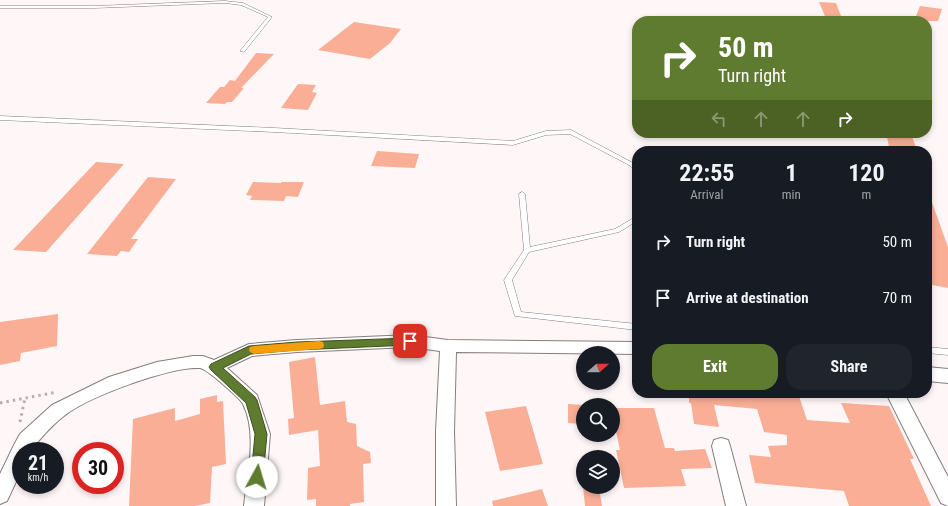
<!DOCTYPE html>
<style>
body{margin:0;font-family:"Roboto Condensed",sans-serif;background:#20242c;color:#f1f3f6;height:100vh;display:flex;flex-direction:column;font-size:15px;white-space:nowrap}
*{box-sizing:border-box;margin:0}
p{font-size:13px;color:#9ea1a6}
.icon{flex:none;width:22px;height:22px;fill:none;stroke:currentColor;stroke-width:2;stroke-linecap:round;stroke-linejoin:round}
.map{position:relative;flex:1;overflow:hidden}
.drawer{position:absolute;left:632px;top:146px;width:300px;height:252px;display:flex;flex-direction:column;background:#171b24;border-radius:16px;box-shadow:0 2px 6px #0003}
.drawer>*{flex:none}
.banner{position:absolute;left:632px;top:16px;width:300px;height:122px;border-radius:16px;box-shadow:0 2px 6px #0003;background:#5f7b2f;color:#fff;overflow:hidden}
.needle{width:26px;rotate:69deg}
.controls{position:absolute;left:576px;top:346px;display:grid;gap:8px}
.controls a{display:grid;place-items:center;width:44px;height:44px;border-radius:50%;background:#171b24;box-shadow:0 2px 6px #0003;font-size:20px}
.speed{position:absolute;left:12px;top:442px;display:flex;gap:8px;font-size:20px;font-weight:700;text-align:center}
.speed>*{display:grid;place-content:center;width:52px;height:52px;border-radius:50%;background:#171b24;box-shadow:0 2px 6px #0003;line-height:1}
.speed small{font-size:10px;font-weight:400}
.speed .limit{border:6px solid #d22;background:#fff;color:#111}
.pin{position:absolute;display:grid;place-items:center;width:34px;height:34px;color:#fff;margin:-17px;border-radius:8px;box-shadow:0 2px 6px #0006}
.me{position:absolute;width:44px;margin:-22px;rotate:6deg;stroke-linejoin:round;filter:drop-shadow(0 0 3px #0008)}
.turn{display:flex;align-items:center;gap:14px;height:84px;padding:0 20px;font-size:18px}
.turn .icon{width:52px;height:52px;stroke-width:2.5}
.turn b{display:block;font-size:28px;line-height:34px}
.lanes{display:flex;align-items:center;height:38px;padding:0 20px;background:#0003;justify-content:center;gap:20px;direction:ltr}
.lanes .off{opacity:.35}
.eta{display:flex;justify-content:space-evenly;align-items:center;height:68px;text-align:center}
.eta b{font-size:24px;font-weight:700;line-height:28px}
.button{display:flex;gap:8px;margin-top:auto;padding:8px 20px}
.button a{flex:1;height:46px;border-radius:16px;background:#5f7b2f;color:#fff;font-size:16px;font-weight:700;line-height:46px;text-align:center}
.button a+a{background:#20242c;color:#f1f3f6}
ul{padding:0;list-style:none}
li{display:flex;align-items:center;gap:12px;height:56px;padding:0 20px}
li div{flex:1}
li b{display:block;font-size:15px}
li em{font-style:normal}
.map>svg:first-child{display:block}
</style>
<div class="map">
<svg width="948" height="506" viewBox="0 0 948 506">
<rect width="100%" height="100%" fill="#fff7f7"/>
<g fill="#faae96">
<polygon points="819,2 836,3 843,21 827,21"/>
<polygon points="920,6 942,9 938,21 914,21"/>
<polygon points="354,22 401,29 390,43 370,59 318,50"/>
<polygon points="256,53 274,54 241,88 244,88 232,102 227,102 225,104 206,103 220,87 224,87 230,80 235,81"/>
<polygon points="298,84 316,85 312,92 317,93 308,110 281,108"/>
<polygon points="886,133 911,133 917,151 890,151"/>
<polygon points="377,151 419,154 415,168 371,166"/>
<polygon points="96,162 124,164 46,252 13,250"/>
<polygon points="148,177 176,179 131,239 138,239 129,252 121,251 117,256 87,254"/>
<polygon points="253,182 281,183 281,182 304,182 298,197 286,196 284,201 250,200 252,196 246,195"/>
<polygon points="927,194 929,194 948,247 948,288 927,284"/>
<polygon points="58,314 57,346 21,353 20,361 0,365 0,322"/>
<polygon points="315,357 320,405 345,401 347,422 356,424 357,446 370,452 371,463 363,464 364,502 350,504 350,506 316,506 316,499 307,500 308,468 320,466 318,430 289,435 288,419 294,418 289,362"/>
<polygon points="689,393 798,393 807,420 850,423 841,403 889,406 914,459 910,459 931,506 849,506 844,491 755,483 749,455 771,457 768,446 787,445 787,435 764,432 757,409 714,405 719,427 694,424 691,403 689,403"/>
<polygon points="217,395 217,402 223,401 226,464 212,467 210,503 195,506 129,506 133,419 175,408 175,421 200,414 200,399"/>
<polygon points="568,404 583,405 583,424 568,423"/>
<polygon points="526,406 543,464 500,471 485,412"/>
<polygon points="613,408 654,408 665,448 674,448 675,451 705,449 712,468 681,469 686,486 624,488 616,450 620,450 613,417"/>
<polygon points="583,487 599,487 602,506 585,506"/>
<polygon points="542,489 548,506 493,506 492,501"/>
</g>
<g fill="none" stroke-linecap="round" stroke-linejoin="round">
<defs>
<g id="lane">
<polygon points="225,1 243,3 272,17 244,52 240,51 268,17 241,5 225,3 94,8 0,8 0,6 94,6"/>
<polygon points="0,116 274,128 513,141 546,131 571,130 633,163 637,166 637,171 629,165 570,134 546,135 513,145 274,132 0,120"/>
<polygon points="522,192 525,194 530,247 615,229 637,216 637,221 619,232 529,252 512,280 521,312 637,324 637,330 515,316 504,280 524,250 519,194"/>
<polygon points="927,347 948,349 948,355 927,353"/>
</g>
<g id="street">
<path d="M410 335 448 340 637 342V354L456 352 454 431 456 506H436V431L440 351 410 347 297 352 252 356 227 368 257 395 270 434 264 506H244C247 475 258 434 243 404 240 398 207 369 200 368 171 366 87 397 64 416 53 424 43 436 34 446L31 451H21V471L7 501 0 504V474L14 445 20 434 52 405 109 377 157 362 193 356H203L214 360 249 344 297 340Z"/>
<polygon points="927,367 948,369 948,383 927,381"/>
<polygon points="886,393 904,393 948,477 948,506 941,503"/>
<polygon points="721,438 728,440 730,446 746,506 726,506 712,446 714,440"/>
</g>
</defs>
<use href="#lane" stroke="#857e7e" stroke-width="1"/>
<use href="#street" stroke="#857e7e" stroke-width="2"/>
<g stroke="#b5afaf" stroke-width="3" stroke-dasharray="2.5 4" stroke-linecap="butt">
<polyline points="0,403 57,392"/>
<polyline points="20,422 25,398"/>
</g>
<use href="#lane" fill="#fff" fill-rule="evenodd"/>
<use href="#street" fill="#fff" fill-rule="evenodd"/>
</g>
<polygon fill="#5f7b2f" stroke="#3e501f" points="410,338 413,339 415,341 413,344 410,345 297,350 251,354 223,368 255,397 257,400 267,434 263,477 262,481 257,483 253,481 251,477 255,434 246,403 211,370 209,367 211,364 249,346 297,342"/>
<polygon fill="#f59e0b" points="319,341 323,342 324,345 323,348 319,349 254,354 250,352 249,350 250,347 254,346"/>
</svg>
<div class="controls">
<a><svg class="needle" viewBox="-14 -14 28 28"><path d="M0-13l5 13h-10z" fill="#e53935"/><path d="M0 13l5-13h-10z" fill="#9ea1a6"/></svg></a>
<a><svg class="icon" aria-label="search" viewBox="0 0 24 24"><circle cx="10" cy="10" r="6"/><path d="M15 15l6 6"/></svg></a>
<a><svg class="icon" aria-label="layers" viewBox="0 0 24 24"><path d="M12 4l9 5-9 5-9-5zM3 14l9 5 9-5"/></svg></a>
</div>
<div class="speed"><div>21<small>km/h</small></div><div class="limit">30</div></div>
<div class="pin" style="left:410px;top:341px;background:#d93025"><svg class="icon" aria-label="arrive" viewBox="0 0 24 24"><path d="M6 21V4h12l-3 4 3 4H6"/></svg></div>
<svg class="me" style="left:257px;top:477px" viewBox="-20 -20 40 40"><circle r="19" fill="#fff"/><path d="M0-13L10 11 0 6-10 11z" fill="#5f7b2f"/></svg>
<div class="banner">
<div class="turn"><svg class="icon" aria-label="right" viewBox="0 0 24 24"><path d="M7 20v-9h11M14 6l5 5-5 5"/></svg><div><b>50 m</b>Turn right</div></div>
<div class="lanes"><svg class="icon off" aria-label="left" viewBox="0 0 24 24"><path d="M17 20v-9H6M10 6l-5 5 5 5"/></svg><svg class="icon off" aria-label="ahead" viewBox="0 0 24 24"><path d="M12 20V5M6 11l6-6 6 6"/></svg><svg class="icon off" aria-label="ahead" viewBox="0 0 24 24"><path d="M12 20V5M6 11l6-6 6 6"/></svg><svg class="icon" aria-label="right" viewBox="0 0 24 24"><path d="M7 20v-9h11M14 6l5 5-5 5"/></svg></div>
</div>
<section class="drawer">
<div class="eta">
<div><b>22:55</b><p>Arrival</p></div>
<div><b>1</b><p>min</p></div>
<div><b>120</b><p>m</p></div>
</div>
<ul>
<li><svg class="icon" aria-label="right" viewBox="0 0 24 24"><path d="M7 20v-9h11M14 6l5 5-5 5"/></svg><div><b>Turn right</b></div><em>50 m</em></li>
<li><svg class="icon" aria-label="arrive" viewBox="0 0 24 24"><path d="M6 21V4h12l-3 4 3 4H6"/></svg><div><b>Arrive at destination</b></div><em>70 m</em></li>
</ul>
<div class="button"><a>Exit</a><a>Share</a></div>
</section>
</div>
